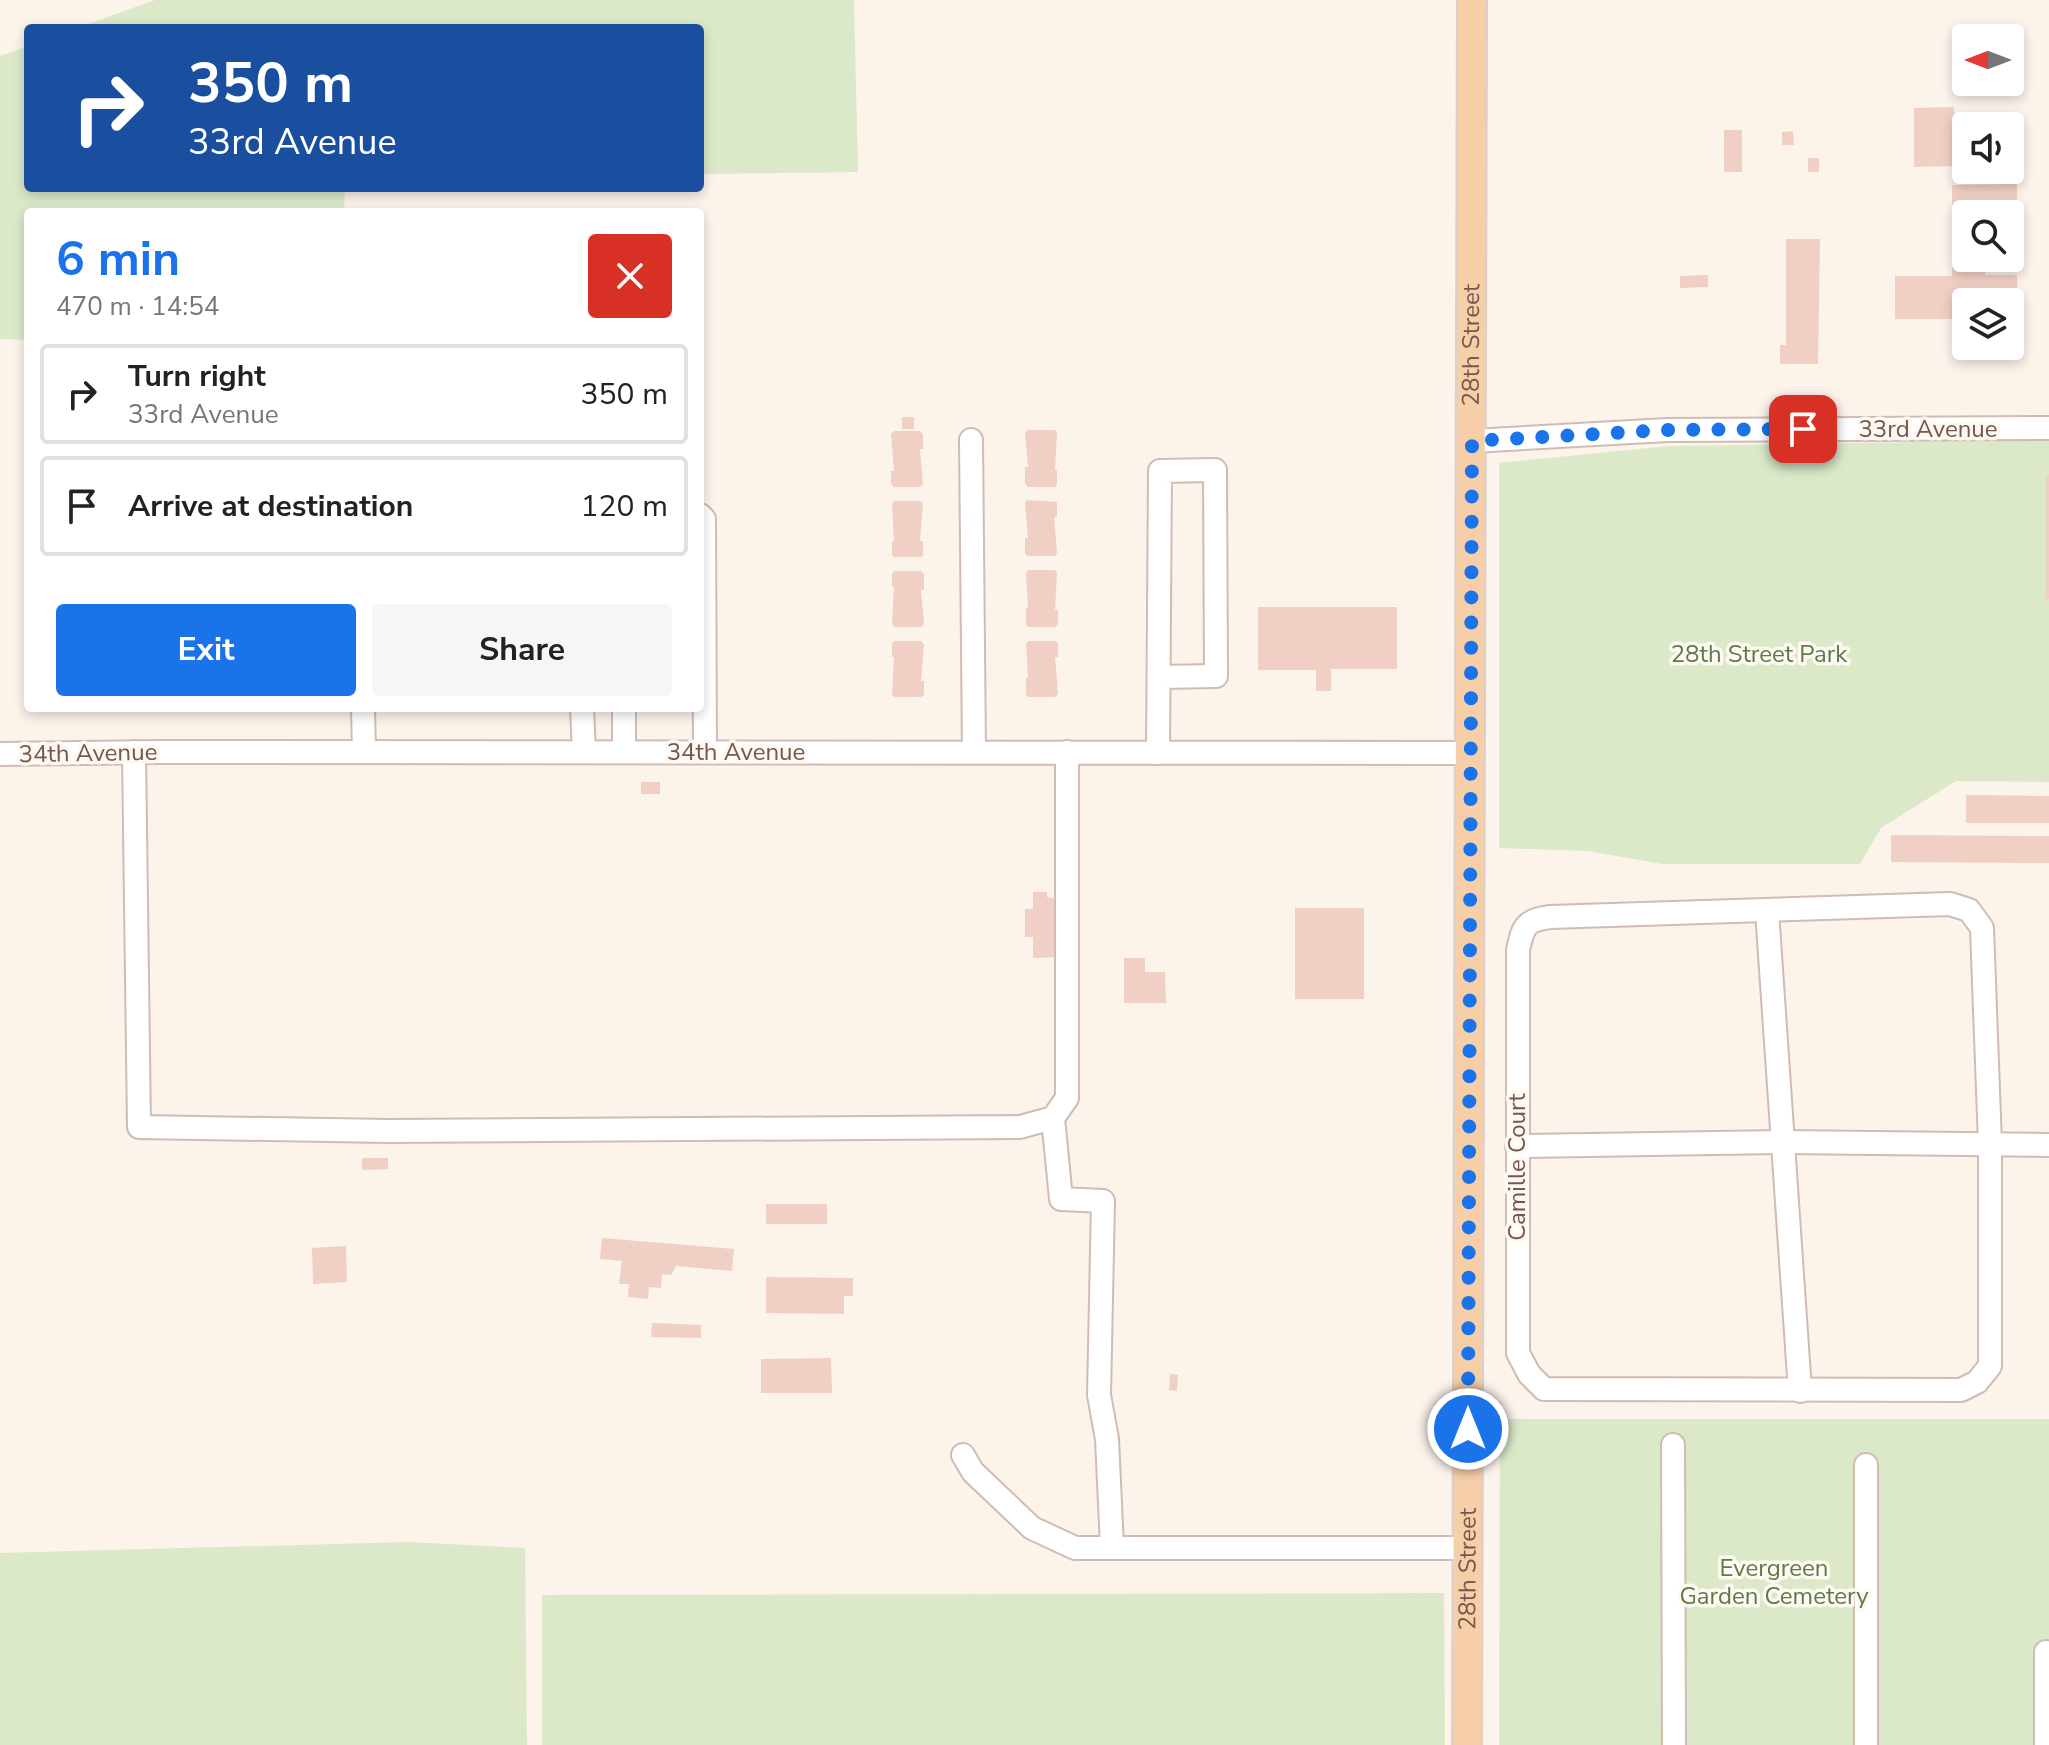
<!DOCTYPE html>
<meta charset="utf-8">
<style>
body{margin:0;font-family:"Nunito Sans",sans-serif;background:#f6f6f6;color:#222;height:100vh;display:flex;flex-direction:column;font-size:30px;white-space:nowrap}
*{box-sizing:border-box;margin:0}
p{font-size:26px;color:#767676}
.icon{flex:none;width:44px;height:44px;fill:none;stroke:currentColor;stroke-width:2;stroke-linecap:round;stroke-linejoin:round}
.map{position:relative;flex:1;overflow:hidden}
.sheet{position:absolute;left:24px;top:208px;width:680px;height:504px;display:flex;flex-direction:column;background:#fff;border-radius:8px;box-shadow:0 4px 12px #0003}
.sheet>*{flex:none}
.top-card{position:absolute;left:24px;top:24px;width:680px;height:168px;border-radius:8px;box-shadow:0 4px 12px #0003;background:#1a4fa0;color:#fff;overflow:hidden}
.needle{width:52px;rotate:270deg}
.buttons{position:absolute;left:1952px;top:24px;display:grid;gap:16px}
.buttons a{display:grid;place-items:center;width:72px;height:72px;border-radius:8px;background:#fff;box-shadow:0 4px 12px #0003;font-size:40px}
.pin{position:absolute;display:grid;place-items:center;width:68px;height:68px;color:#fff;margin:-34px;border-radius:16px;box-shadow:0 4px 12px #0006}
.me{position:absolute;width:88px;margin:-44px;rotate:0deg;stroke-linejoin:round;filter:drop-shadow(0 0 6px #0008)}
.turn{display:flex;align-items:center;gap:28px;height:168px;padding:0 32px;font-size:36px}
.turn .icon{width:104px;height:104px;stroke-width:2.5}
.turn b{display:block;font-size:56px;line-height:68px}
.round{display:grid;place-items:center;flex:none;width:84px;height:84px;border-radius:8px;background:#f6f6f6}
.head{display:flex;align-items:center;justify-content:space-between;height:136px;padding:0 32px}
h1{font-size:48px;font-weight:700;line-height:60px;color:#1a73e8}
.cta{display:flex;gap:16px;margin-top:auto;padding:16px 32px}
.cta a{flex:1;height:92px;border-radius:8px;background:#1a73e8;color:#fff;font-size:32px;font-weight:700;line-height:92px;text-align:center}
.cta a+a{background:#f6f6f6;color:#222}
ul{padding:0;list-style:none}
li{display:flex;align-items:center;gap:24px;height:100px;margin:0 16px 12px;padding:0 16px;border:4px solid #e0e0e0;border-radius:8px}
li div{flex:1}
li b{display:block;font-size:30px}
li em{font-style:normal}
.map>svg:first-child{display:block}
</style>
<div class="map">
<svg width="2049" height="1745" viewBox="0 0 2049 1745">
<rect width="100%" height="100%" fill="#fcf3eb"/>
<g fill="#dbe9c9">
<polygon points="155,0 854,0 858,172 700,174 700,28 77,28"/>
<polygon points="28,46 28,188 345,188 344,212 28,212 28,340 0,339 0,56"/>
<polygon points="2049,440 2049,782 1956,781 1881,828 1860,864 1662,864 1588,851 1499,848 1499,463 1669,446"/>
<polygon points="1500,1419 2049,1419 2049,1745 1499,1745"/>
<polygon points="408,1542 525,1548 527,1745 0,1745 0,1553"/>
<polygon points="1444,1593 1445,1745 542,1745 542,1595"/>
</g>
<g fill="#f0d0c4">
<polygon points="1954,107 1955,166 1914,167 1914,108"/>
<rect x="1724" y="130" width="18" height="42"/>
<polygon points="1793,131 1794,145 1782,145 1782,132"/>
<rect x="1808" y="158" width="11" height="14"/>
<polygon points="2017,184 2017,250 2010,250 2010,214 1966,214 1966,258 1988,258 1985,275 2017,275 2018,318 2010,318 2010,302 1966,302 1966,319 1895,319 1895,276 1952,276 1952,185"/>
<polygon points="1786,239 1820,239 1818,364 1780,364 1780,345 1786,345"/>
<polygon points="1708,275 1708,287 1680,288 1680,276"/>
<rect x="902" y="417" width="12" height="12"/>
<polygon points="1028,430 1055,430 1057,433 1055,470 1057,470 1057,484 1055,487 1028,487 1025,484 1025,467 1028,467 1025,433"/>
<polygon points="894,431 920,431 923,434 923,449 920,449 923,484 920,487 894,487 891,484 891,471 894,471 891,434"/>
<rect x="2046" y="475" width="3" height="124"/>
<polygon points="1027,500 1057,502 1057,517 1054,517 1057,553 1055,556 1028,556 1025,554 1025,538 1028,538 1025,503"/>
<polygon points="894,501 920,501 923,504 920,541 923,541 923,555 921,557 894,557 892,555 892,541 894,541 892,504"/>
<polygon points="1028,570 1055,570 1057,573 1055,610 1058,610 1058,624 1055,627 1028,627 1026,624 1026,608 1028,608 1026,574"/>
<polygon points="894,571 921,571 924,574 924,590 921,590 924,624 921,627 895,627 892,624 894,587 892,587 892,574"/>
<polygon points="1258,607 1397,607 1397,669 1331,669 1331,691 1316,691 1316,670 1258,670"/>
<polygon points="894,641 921,641 924,644 921,681 924,681 924,695 921,697 895,697 892,695 894,657 892,657 892,644"/>
<polygon points="1028,641 1055,641 1058,643 1058,657 1055,657 1058,694 1055,697 1028,697 1026,695 1026,678 1028,678 1026,644"/>
<rect x="641" y="782" width="19" height="12"/>
<polygon points="1966,795 2049,796 2049,823 1966,823"/>
<polygon points="1891,835 2049,836 2049,863 1891,862"/>
<polygon points="1033,892 1047,892 1047,897 1059,899 1059,957 1033,958 1033,937 1025,937 1025,909 1033,909"/>
<rect x="1295" y="908" width="69" height="91"/>
<polygon points="1124,958 1145,958 1145,972 1165,972 1166,1003 1124,1003"/>
<polygon points="362,1158 388,1158 388,1169 362,1170"/>
<rect x="766" y="1204" width="61" height="20"/>
<polygon points="602,1238 734,1249 732,1271 676,1266 671,1275 662,1274 661,1288 649,1287 648,1299 628,1297 629,1284 619,1284 622,1261 600,1259"/>
<polygon points="346,1246 347,1282 313,1284 312,1248"/>
<polygon points="766,1277 853,1278 853,1296 844,1296 844,1314 766,1313"/>
<polygon points="652,1323 701,1325 701,1338 651,1337"/>
<polygon points="831,1358 832,1393 761,1393 761,1359"/>
<polygon points="1170,1374 1178,1375 1177,1391 1169,1390"/>
</g>
<g fill="none" stroke-linecap="round" stroke-linejoin="round">
<defs>
<g id="minor">
<polyline points="971,440 974,752"/>
<polyline points="1472,441 1667,430 2049,428"/>
<polyline points="700,515 704,519 705,752"/>
<polyline points="363,708 364,752"/>
<polyline points="582,708 584,752"/>
<polyline points="134,752 139,1127 388,1131 1020,1127 1053,1118 1067,1098 1067,752"/>
<polyline points="624,752 624,708"/>
<polyline points="1158,753 1160,471 1215,470 1216,676 1159,677"/>
<polyline points="0,754 160,752 1472,753"/>
<path d="M1950 904 1969 910 1982 928 1990 1144V1366L1977 1382 1961 1390 1544 1389 1529 1374 1518 1353V950C1523 927 1525 920 1550 917Z"/>
<polyline points="1767,911 1800,1391"/>
<polyline points="1053,1118 1061,1199 1103,1201 1099,1395 1107,1439 1112,1547"/>
<polyline points="1517,1146 1784,1142 2049,1145"/>
<polyline points="1673,1445 1674,1745"/>
<polyline points="963,1455 973,1472 1032,1528 1075,1548 1468,1548"/>
<polyline points="1866,1465 1866,1745"/>
<polyline points="2046,1745 2046,1652"/>
</g>
<g id="major">
<path id="s1" d="M1467 1745 1472 0"/>
</g>
</defs>
<use href="#minor" stroke="#d0bcb3" stroke-width="26"/>
<use href="#major" stroke="#d9d0ce" stroke-width="32"/>
<use href="#minor" stroke="#fff" stroke-width="22"/>
<use href="#major" stroke="#f6cea8" stroke-width="28"/>
</g>
<g fill="none" stroke-linecap="round" stroke-linejoin="round">
<polyline stroke="#1a73e8" stroke-width="14" stroke-dasharray="0 25.2" points="1468,1429 1472,441 1667,430 1803,429"/>
</g>
<g text-anchor="middle" stroke-width="7" stroke-linejoin="round" paint-order="stroke">
<g font-size="24" fill="#76574f" stroke="#fef8f2">
<text dy="8" stroke="none"><textPath href="#s1" startOffset="1400">28th Street</textPath></text>
<text x="1928" y="437">33rd Avenue</text>
<text x="736" y="760">34th Avenue</text>
<text transform="translate(88 753) rotate(-1)" y="8">34th Avenue</text>
<text transform="translate(1517 1167) rotate(-90)" y="8">Camille Court</text>
<text dy="8" stroke="none"><textPath href="#s1" startOffset="176">28th Street</textPath></text>
</g>
<g font-size="24" fill="#5e7b47" stroke="#fef8f2">
<text x="1759" y="662">28th Street Park</text>
<text x="1774" y="1576">Evergreen<tspan x="1774" dy="28">Garden Cemetery</tspan></text>
</g>
</g>
</svg>
<div class="buttons">
<a><svg class="needle" viewBox="-14 -14 28 28"><path d="M0-13l5 13h-10z" fill="#e53935"/><path d="M0 13l5-13h-10z" fill="#767676"/></svg></a>
<a><svg class="icon" aria-label="sound" viewBox="0 0 24 24"><path d="M4 9h4l5-4v14l-5-4H4zM17 9q2 3 0 6"/></svg></a>
<a><svg class="icon" aria-label="search" viewBox="0 0 24 24"><circle cx="10" cy="10" r="6"/><path d="M15 15l6 6"/></svg></a>
<a><svg class="icon" aria-label="layers" viewBox="0 0 24 24"><path d="M12 4l9 5-9 5-9-5zM3 14l9 5 9-5"/></svg></a>
</div>
<div class="pin" style="left:1803px;top:429px;background:#d93025"><svg class="icon" aria-label="arrive" viewBox="0 0 24 24"><path d="M6 21V4h12l-3 4 3 4H6"/></svg></div>
<svg class="me" style="left:1468px;top:1429px" viewBox="-20 -20 40 40"><circle r="17" fill="#1a73e8" stroke="#fff" stroke-width="3"/><path d="M0-11L8 9 0 5-8 9z" fill="#fff"/></svg>
<div class="top-card">
<div class="turn"><svg class="icon" aria-label="right" viewBox="0 0 24 24"><path d="M7 20v-9h11M14 6l5 5-5 5"/></svg><div><b>350 m</b>33rd Avenue</div></div>
</div>
<section class="sheet">
<div class="head"><div><h1>6 min</h1><p>470 m · 14:54</p></div><a class="round" style="background:#d93025;color:#fff"><svg class="icon" aria-label="close" viewBox="0 0 24 24"><path d="M6 6l12 12M18 6L6 18"/></svg></a></div>
<ul>
<li><svg class="icon" aria-label="right" viewBox="0 0 24 24"><path d="M7 20v-9h11M14 6l5 5-5 5"/></svg><div><b>Turn right</b><p>33rd Avenue</p></div><em>350 m</em></li>
<li><svg class="icon" aria-label="arrive" viewBox="0 0 24 24"><path d="M6 21V4h12l-3 4 3 4H6"/></svg><div><b>Arrive at destination</b></div><em>120 m</em></li>
</ul>
<div class="cta"><a>Exit</a><a>Share</a></div>
</section>
</div>
